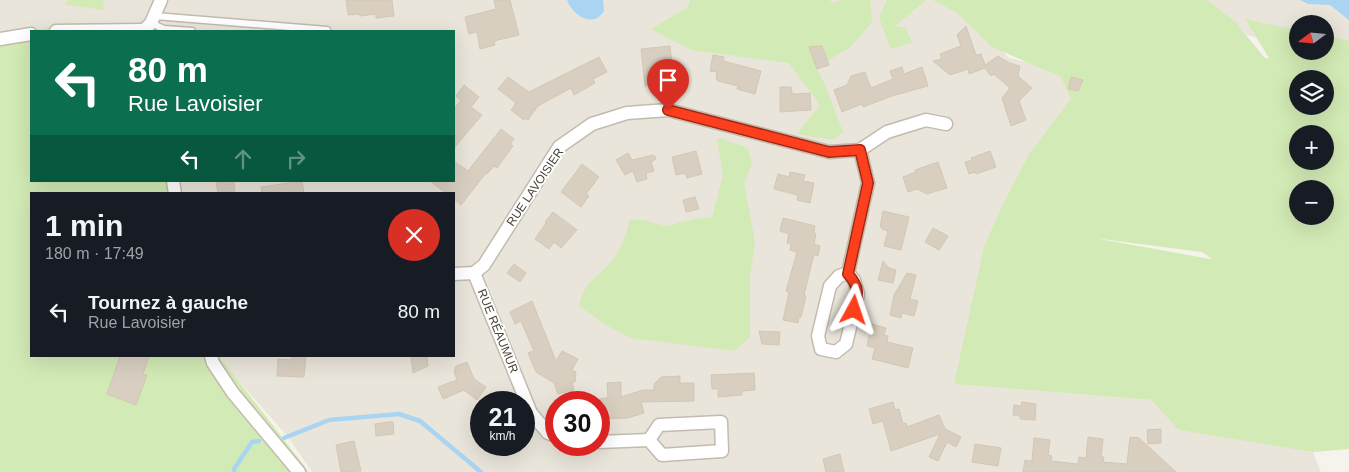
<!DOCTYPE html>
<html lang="fr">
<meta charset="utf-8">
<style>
body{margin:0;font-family:Helvetica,sans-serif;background:#20242c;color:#f1f3f6;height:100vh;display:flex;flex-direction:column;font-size:19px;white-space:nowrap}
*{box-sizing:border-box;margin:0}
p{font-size:16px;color:#9ea1a6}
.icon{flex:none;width:28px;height:28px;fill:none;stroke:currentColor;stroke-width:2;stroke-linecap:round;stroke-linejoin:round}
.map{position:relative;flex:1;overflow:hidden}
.panel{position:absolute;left:30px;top:192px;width:425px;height:165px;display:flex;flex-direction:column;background:#171b24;border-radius:0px;box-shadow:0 5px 20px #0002}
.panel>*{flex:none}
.banner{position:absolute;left:30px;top:30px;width:425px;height:152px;border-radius:0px;box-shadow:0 5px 20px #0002;background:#0b6e4f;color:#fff;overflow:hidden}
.needle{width:32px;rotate:254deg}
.fabs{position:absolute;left:1289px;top:15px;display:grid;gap:10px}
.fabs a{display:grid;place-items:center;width:45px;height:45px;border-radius:50%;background:#171b24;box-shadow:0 5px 20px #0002;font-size:25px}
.speed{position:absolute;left:470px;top:391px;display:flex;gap:10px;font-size:25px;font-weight:700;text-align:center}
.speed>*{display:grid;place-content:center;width:65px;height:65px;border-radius:50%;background:#171b24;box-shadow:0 5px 20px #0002;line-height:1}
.speed small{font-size:12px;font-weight:400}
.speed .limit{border:8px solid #d22;background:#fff;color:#111}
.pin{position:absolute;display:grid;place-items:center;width:42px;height:42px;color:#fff;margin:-51px -21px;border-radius:50% 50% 50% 0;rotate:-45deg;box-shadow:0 0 5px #0007}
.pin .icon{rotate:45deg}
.me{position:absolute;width:55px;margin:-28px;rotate:5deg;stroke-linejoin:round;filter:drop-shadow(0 0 4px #0008)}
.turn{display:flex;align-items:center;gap:18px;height:105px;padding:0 15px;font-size:22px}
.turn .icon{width:65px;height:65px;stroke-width:2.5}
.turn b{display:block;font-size:35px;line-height:42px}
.lanes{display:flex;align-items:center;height:48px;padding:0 15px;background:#0003;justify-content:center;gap:25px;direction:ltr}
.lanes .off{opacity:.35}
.round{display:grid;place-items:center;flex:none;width:52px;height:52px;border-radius:26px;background:#20242c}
.head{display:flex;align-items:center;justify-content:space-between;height:85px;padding:0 15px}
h1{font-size:30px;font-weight:800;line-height:38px}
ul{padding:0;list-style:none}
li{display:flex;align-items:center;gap:15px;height:70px;padding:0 15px}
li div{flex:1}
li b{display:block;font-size:19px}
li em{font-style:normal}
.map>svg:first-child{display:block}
</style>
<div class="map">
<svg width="1349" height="472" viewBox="0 0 1349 472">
<rect width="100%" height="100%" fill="#f6f3ec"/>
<g fill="#eae5da" fill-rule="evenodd">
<path d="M0 0H956L1009 58 1088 76 954 384 1151 400 1181 428 1313 452 1321 472H312L288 437 219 359V356H454V194H182L179 181H454V31H65V25L0 37ZM481 402H524V445H481ZM556 402H599V445H556Z"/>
<polygon points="1179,0 1349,0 1349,61 1325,51 1325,24 1298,24 1297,48 1177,17"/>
</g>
<g fill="#d2eab5" fill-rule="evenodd">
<polygon points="68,0 103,0 104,10 65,5"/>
<polygon points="690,0 830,0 832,3 843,0 870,0 872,22 850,48 839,53 817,69 825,85 843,132 833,140 797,134 820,105 789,63 691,50 651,29 688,7"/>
<polygon points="887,0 926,0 895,26 906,28 912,43 890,49 879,17"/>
<path d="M933 0H1207L1235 22 1265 58H1269L1245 19 1297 30 1298 51H1325V36L1349 41V449L1313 452 1179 430 1151 400 954 384 984 247 1002 206 1029 154 1071 99 1061 77 992 47 957 13ZM1298 79H1325V106H1298ZM1298 134H1325V161H1298ZM1298 189H1325V216H1298ZM1094 238 1202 252 1211 258 1210 259Z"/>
<polygon points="65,24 65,31 31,31 31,181 175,181 178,194 31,194 31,356 219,356 309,472 0,472 0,37"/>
<path d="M720 138 748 148 752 164 744 183 755 242 750 278V337L734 351 630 338 604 324 579 306C584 280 599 278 613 259 622 248 627 234 629 220H644L666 226 695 219 712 217 723 175 717 140Z"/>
</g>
<g fill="#a9d4f2">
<path d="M567 0H603L604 11C593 29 572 15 567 0Z"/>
<polygon points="1300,0 1349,0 1349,20 1330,5 1308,4"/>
</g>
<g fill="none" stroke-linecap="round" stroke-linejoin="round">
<g stroke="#a9d4f2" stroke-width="4.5">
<polyline points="284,438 329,420 399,414 420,421 481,472"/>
<polyline points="234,472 234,469 252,442 259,441"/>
</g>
</g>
<g fill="#d8cfc1" stroke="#d3c7b4">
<polygon points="346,0 392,0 394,16 376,18 376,14 360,16 359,14 348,15"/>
<polygon points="494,0 510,0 519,35 494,41 495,45 480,49 477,32 469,34 465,17 496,9"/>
<polygon points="966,26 976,55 981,54 985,65 998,56 1009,63 1020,66 1018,76 1032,88 1019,101 1026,120 1011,126 1002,98 1010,88 994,74 991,76 985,68 969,74 968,69 950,75 933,61 942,59 940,54 961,46 957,35"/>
<polygon points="670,46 674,82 645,86 641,49"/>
<polygon points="822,46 829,65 817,69 809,47"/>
<polygon points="713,55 724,57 723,61 761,71 755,94 737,89 738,86 718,81 716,79 717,72 710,71"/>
<polygon points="599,57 607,72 593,79 595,83 574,95 571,88 538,106 528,120 525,118 524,120 511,110 516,103 498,89 508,77 529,92"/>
<polygon points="902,67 904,74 922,67 928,86 892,96 863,107 862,104 842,112 834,90 847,85 851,76 865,72 871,88 893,79 890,71"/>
<polygon points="1071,77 1083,80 1078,91 1068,89"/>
<polygon points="464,85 479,97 471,107 482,115 454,148 454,109 461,100 456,96"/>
<polygon points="780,87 791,87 792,93 795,94 810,93 811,110 780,112"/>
<polygon points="501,129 514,139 510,144 513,146 497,168 494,166 487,174 486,173 461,205 454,199 454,194 447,194 430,181 454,181 454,161 468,171"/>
<polygon points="696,151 702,174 687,178 685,173 676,175 672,157"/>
<polygon points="990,151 996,167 976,174 975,172 969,174 965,162 972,160 971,158"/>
<polygon points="628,153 632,160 654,155 656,159 651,162 654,171 646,173 647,179 637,182 633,171 625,175 616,160"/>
<polygon points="938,162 947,188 927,194 917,189 908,192 903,177 916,172 915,170"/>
<polygon points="582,164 599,177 586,194 589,196 581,207 561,192"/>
<polygon points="790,172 805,175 803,181 814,183 810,203 797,200 798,195 774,189 778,174 789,177"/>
<polygon points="234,181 235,191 218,193 216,182"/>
<polygon points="288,181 302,181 304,194 262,194 261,187 289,183"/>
<polygon points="695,197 699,209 686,212 683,200"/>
<polygon points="883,211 909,217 901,250 884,246 888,231 882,229 882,227 880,227"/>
<polygon points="553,212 577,230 561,248 554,242 549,249 535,239 546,223 545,222"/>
<polygon points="783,218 815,226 814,233 816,234 814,244 820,246 818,256 814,255 812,262 804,295 806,296 801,317 799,317 798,323 783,320 789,292 786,291 797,252 790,250 791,244 787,243 789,234 780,231"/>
<polygon points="933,228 948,236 939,250 925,242"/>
<polygon points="883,261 889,268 896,270 893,283 878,280"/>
<polygon points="514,264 526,273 520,282 507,273"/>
<polygon points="907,273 916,275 910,299 918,301 914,316 902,313 901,318 890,315 894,295"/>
<polygon points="532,301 556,361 562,351 578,359 572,370 576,372 575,382 572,382 574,390 558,394 554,383 536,372 528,353 534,351 521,321 515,324 510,312"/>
<polygon points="872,324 886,328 884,335 888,336 887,342 913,348 908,368 872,359 875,348 867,346"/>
<polygon points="759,331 780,332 779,345 762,344"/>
<polygon points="120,356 149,356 143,374 147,375 136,405 107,394"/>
<polygon points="292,356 306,356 304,377 277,376 278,359 292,360"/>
<polygon points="411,356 427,356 428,366 413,373"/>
<polygon points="467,362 474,379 486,387 477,400 464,390 443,399 438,387 457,380 454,371 456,366"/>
<polygon points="754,373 755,390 742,391 742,395 718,397 718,389 712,389 711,375"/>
<polygon points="680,376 680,383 694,383 694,401 641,402 644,413 628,418 599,419 599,399 608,398 607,383 621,382 621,397 643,390 654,390 654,384 661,377"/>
<polygon points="893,402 895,410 899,409 903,424 906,423 907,427 939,415 945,429 961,437 956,447 947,442 938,461 929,457 940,434 891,451 883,421 873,424 869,409"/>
<polygon points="1022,402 1036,404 1035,420 1020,419 1020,416 1013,415 1014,405 1021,406"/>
<polygon points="388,422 393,422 394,434 376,436 375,424"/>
<polygon points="1161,429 1161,443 1148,444 1147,430"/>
<polygon points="1088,437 1103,439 1101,457 1104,457 1103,462 1127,464 1130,437 1139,438 1176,472 1023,472 1025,460 1032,461 1034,438 1050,440 1048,455 1052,456 1051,461 1078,464 1079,457 1086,458"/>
<polygon points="354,441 361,471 341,472 336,445"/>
<polygon points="975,444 1001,448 998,466 972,462"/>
<polygon points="840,454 844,472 826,472 823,459"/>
</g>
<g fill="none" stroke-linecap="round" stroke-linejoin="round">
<defs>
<g id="service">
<polyline points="155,16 327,30"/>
<polyline points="151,23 164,29 192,31"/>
</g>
<g id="minor">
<polyline points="56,31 143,30"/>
<polyline points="143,31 151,23 161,0"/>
<polyline points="0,39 31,34"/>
<polyline points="173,181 175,194"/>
<polyline points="474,273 531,413 548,433 556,436"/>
<polyline points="848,273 854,280 858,294 846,344 836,352 821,349 818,336 830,286 839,276 848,273 868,183 860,150"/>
<polyline points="454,274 474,273 484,265 559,147 592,124 627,113 668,110 829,152 860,150 887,132 926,120 946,124"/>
<polyline points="211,356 213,363 233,393 299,472"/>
<polygon points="721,422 722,451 662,455 649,440 659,425"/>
<polyline points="599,442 649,440"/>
</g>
</defs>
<use href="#service" stroke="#c2bbae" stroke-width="9"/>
<use href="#minor" stroke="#c2bbae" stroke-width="15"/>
<use href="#service" stroke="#fff" stroke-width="6"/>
<use href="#minor" stroke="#fff" stroke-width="12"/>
</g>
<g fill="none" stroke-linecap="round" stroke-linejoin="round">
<defs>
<path id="route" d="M668 110 829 152 860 150 868 183 848 274C860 287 858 295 854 310"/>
</defs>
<use href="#route" stroke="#a42913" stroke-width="12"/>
<use href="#route" stroke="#fc3f1d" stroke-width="9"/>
</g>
<g text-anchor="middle" stroke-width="4" stroke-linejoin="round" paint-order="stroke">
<g font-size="12" fill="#4b4439" stroke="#fff">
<text transform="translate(535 187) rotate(-56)" y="4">RUE LAVOISIER</text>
<text transform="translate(498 331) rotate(68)" y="4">RUE RÉAUMUR</text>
</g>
</g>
</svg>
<div class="fabs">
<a><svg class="needle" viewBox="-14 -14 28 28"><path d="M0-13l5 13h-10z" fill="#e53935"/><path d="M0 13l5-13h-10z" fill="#9ea1a6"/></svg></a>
<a><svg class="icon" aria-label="layers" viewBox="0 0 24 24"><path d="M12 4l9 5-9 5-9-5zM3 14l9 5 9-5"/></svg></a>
<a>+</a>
<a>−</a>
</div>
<div class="speed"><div>21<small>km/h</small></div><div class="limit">30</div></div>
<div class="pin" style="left:668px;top:110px;background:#d93025"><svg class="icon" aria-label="arrive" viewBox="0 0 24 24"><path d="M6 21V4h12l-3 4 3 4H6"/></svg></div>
<svg class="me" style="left:854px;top:310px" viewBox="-20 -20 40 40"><path d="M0-17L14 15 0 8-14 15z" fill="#fc3f1d" stroke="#fff" stroke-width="4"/></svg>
<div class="banner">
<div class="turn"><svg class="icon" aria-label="left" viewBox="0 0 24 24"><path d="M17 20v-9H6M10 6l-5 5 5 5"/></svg><div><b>80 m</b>Rue Lavoisier</div></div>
<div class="lanes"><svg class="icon" aria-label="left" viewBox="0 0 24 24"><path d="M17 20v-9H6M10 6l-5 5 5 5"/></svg><svg class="icon off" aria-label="ahead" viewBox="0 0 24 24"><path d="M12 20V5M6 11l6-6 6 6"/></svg><svg class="icon off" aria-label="right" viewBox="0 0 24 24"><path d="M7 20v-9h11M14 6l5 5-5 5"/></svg></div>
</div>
<section class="panel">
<div class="head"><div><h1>1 min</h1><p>180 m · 17:49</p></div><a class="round" style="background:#d93025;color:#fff"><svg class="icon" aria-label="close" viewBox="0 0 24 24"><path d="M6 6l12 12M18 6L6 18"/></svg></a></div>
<ul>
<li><svg class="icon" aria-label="left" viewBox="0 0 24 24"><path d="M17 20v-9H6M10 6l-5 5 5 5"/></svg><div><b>Tournez à gauche</b><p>Rue Lavoisier</p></div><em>80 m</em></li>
</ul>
</section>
</div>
